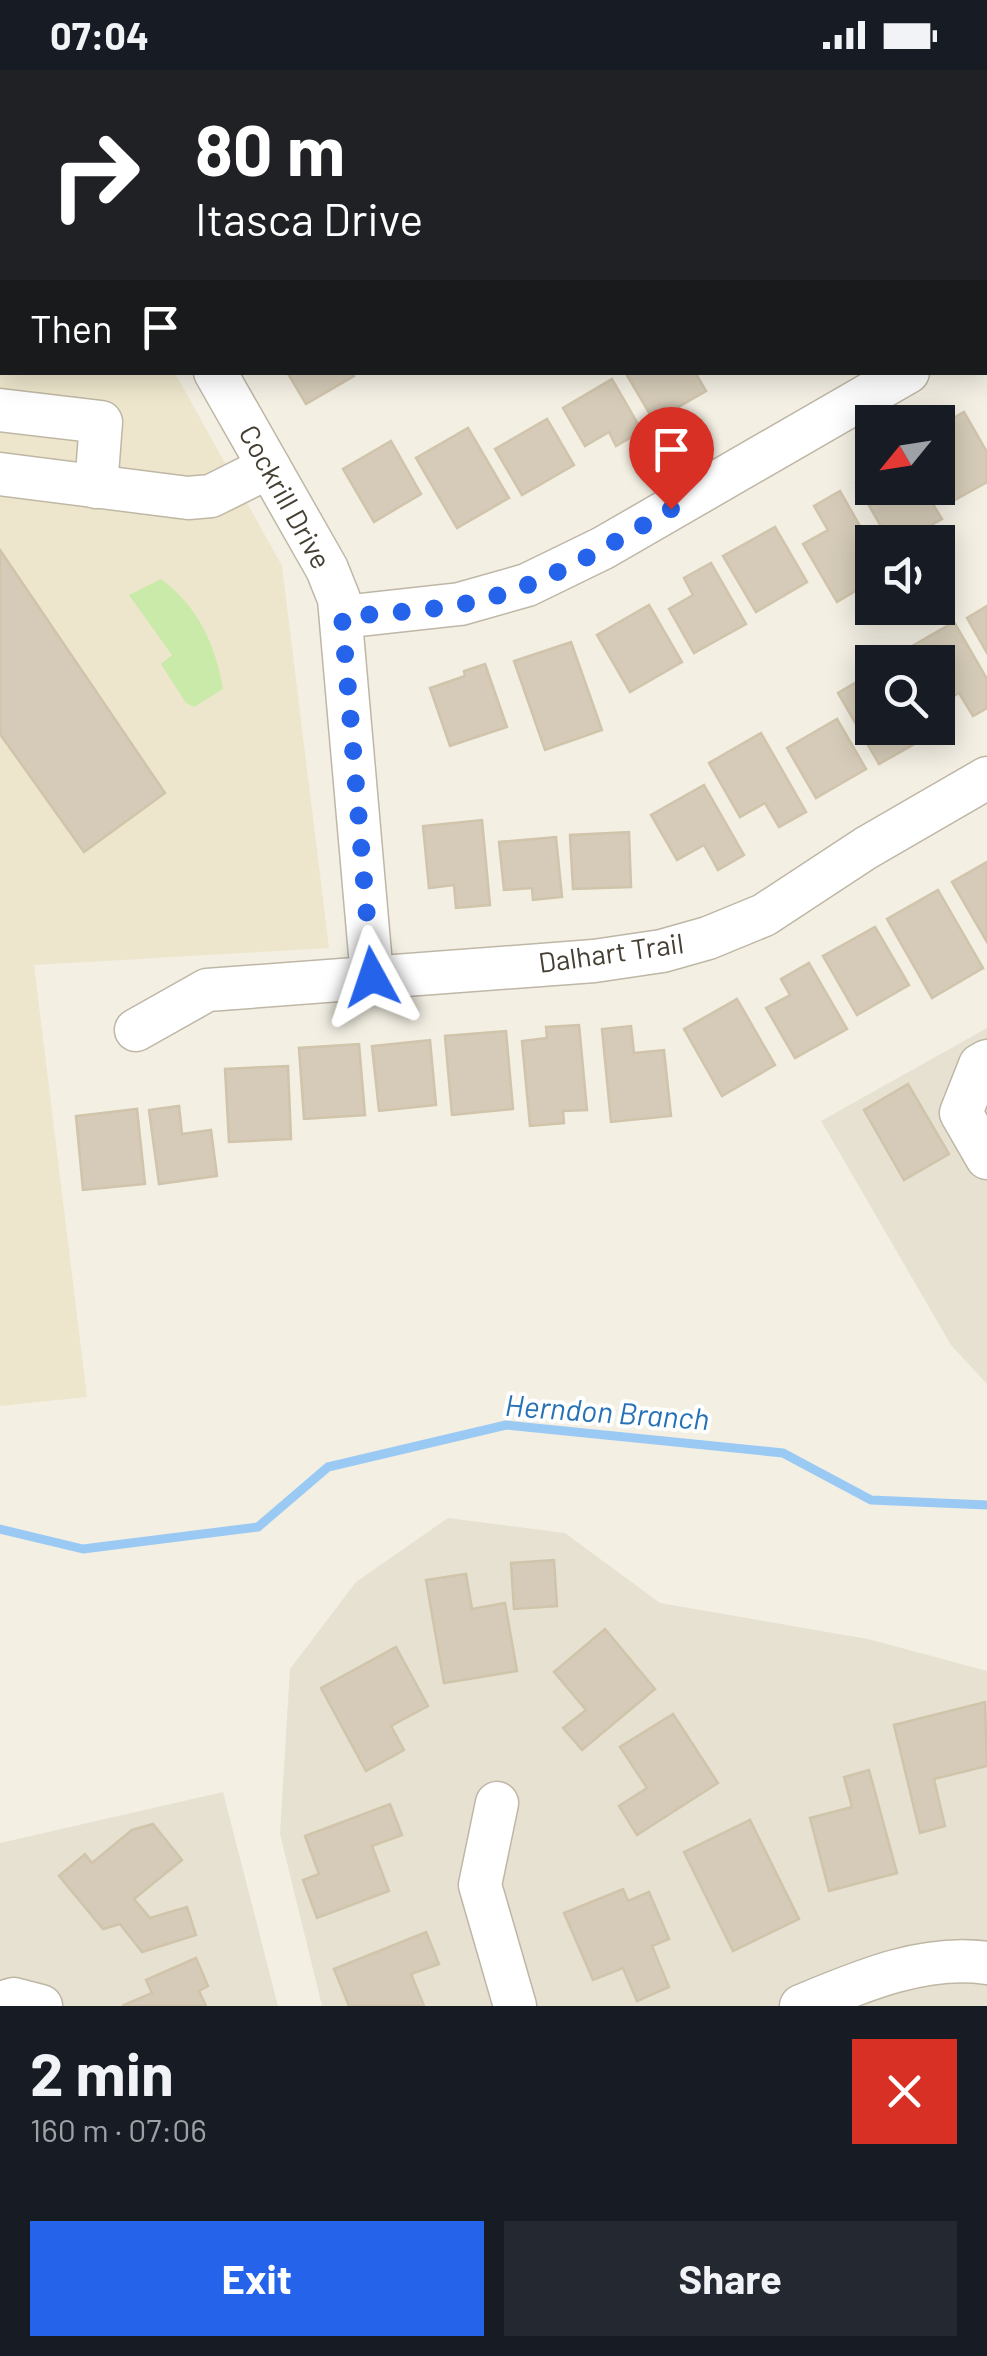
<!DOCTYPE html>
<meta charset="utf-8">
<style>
body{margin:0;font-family:Barlow,sans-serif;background:#242831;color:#f1f3f6;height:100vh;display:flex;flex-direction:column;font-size:38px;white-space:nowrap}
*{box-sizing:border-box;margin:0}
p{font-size:32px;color:#9ea1a6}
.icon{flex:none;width:55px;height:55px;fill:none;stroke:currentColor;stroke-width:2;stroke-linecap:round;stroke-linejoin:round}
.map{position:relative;height:1936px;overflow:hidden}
.sheet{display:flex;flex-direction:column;background:#171b24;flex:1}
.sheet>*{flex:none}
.banner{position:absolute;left:0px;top:0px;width:988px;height:305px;box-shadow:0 5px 25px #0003;background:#202124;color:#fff;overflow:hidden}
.needle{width:65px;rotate:240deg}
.tools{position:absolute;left:855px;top:335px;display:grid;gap:20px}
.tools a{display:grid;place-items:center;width:100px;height:100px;border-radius:0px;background:#171b24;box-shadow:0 5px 25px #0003;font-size:50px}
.pin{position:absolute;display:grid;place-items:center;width:85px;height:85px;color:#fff;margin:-102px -42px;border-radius:50% 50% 50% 0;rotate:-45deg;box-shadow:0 0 10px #0007}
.pin .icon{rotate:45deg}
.me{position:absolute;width:110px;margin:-55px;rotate:355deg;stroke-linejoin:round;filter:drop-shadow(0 0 8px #0008)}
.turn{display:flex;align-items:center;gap:35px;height:210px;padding:0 30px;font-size:45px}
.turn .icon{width:130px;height:130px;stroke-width:2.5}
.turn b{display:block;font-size:70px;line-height:85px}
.then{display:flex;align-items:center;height:95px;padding:0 30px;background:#0003;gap:20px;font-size:38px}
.round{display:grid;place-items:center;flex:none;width:105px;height:105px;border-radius:0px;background:#242831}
.summary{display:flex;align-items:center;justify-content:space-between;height:170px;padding:0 30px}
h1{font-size:60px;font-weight:700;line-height:75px}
.primary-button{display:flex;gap:20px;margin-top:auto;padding:20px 30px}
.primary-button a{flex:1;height:115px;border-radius:0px;background:#2563eb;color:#fff;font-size:40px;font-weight:700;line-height:115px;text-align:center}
.primary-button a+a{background:#242831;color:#f1f3f6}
.status{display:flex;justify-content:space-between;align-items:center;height:70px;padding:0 50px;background:#171b24;direction:ltr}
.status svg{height:28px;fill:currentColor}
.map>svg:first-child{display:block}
</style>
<div class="status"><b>07:04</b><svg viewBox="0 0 49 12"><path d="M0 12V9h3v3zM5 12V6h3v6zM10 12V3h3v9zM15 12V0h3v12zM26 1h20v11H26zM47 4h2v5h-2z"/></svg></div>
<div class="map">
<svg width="987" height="1936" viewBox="0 0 987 1936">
<rect width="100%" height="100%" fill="#f3efe3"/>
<g fill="#e7e1d1">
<polygon points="987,958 987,1314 951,1275 821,1051"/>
<polygon points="448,1448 565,1463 660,1533 868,1569 987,1601 987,1936 322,1936 280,1764 290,1599 356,1512"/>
<polygon points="223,1722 278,1936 0,1936 0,1773"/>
</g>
<polygon fill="#ede6cc" points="0,151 2,302 175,303 282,496 329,878 34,895 87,1327 0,1336"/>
<path fill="#c9eaa9" d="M161 509C198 536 216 576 223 619L194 637 186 633 161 594 172 585 129 525Z"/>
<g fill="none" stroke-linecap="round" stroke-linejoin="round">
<polyline stroke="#9acaf4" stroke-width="9" points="0,1459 83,1479 258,1457 328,1397 506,1355 783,1383 871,1430 987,1435"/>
</g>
<g fill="#d5cbb8" stroke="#d0c4ab" stroke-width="2.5">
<polygon points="287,302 352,302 354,306 306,334"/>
<polygon points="625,302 695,302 706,321 654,351"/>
<polygon points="612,309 642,361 616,376 609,362 585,376 563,338"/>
<polygon points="964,342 987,382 987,412 951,432 938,410 938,357"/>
<polygon points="547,349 574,395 522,425 495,379"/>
<polygon points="468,358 509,428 457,458 416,388"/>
<polygon points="391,371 421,424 374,452 343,399"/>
<polygon points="872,403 872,418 923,418 942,449 901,472 890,472 856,413"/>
<polygon points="840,421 872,477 872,511 837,532 803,474 828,460 814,436"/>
<polygon points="775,457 807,512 756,542 723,486"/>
<polygon points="0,480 165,723 84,782 0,664"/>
<polygon points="711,493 746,554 694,583 669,539 693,525 684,508"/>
<polygon points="649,535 682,592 630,622 597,565"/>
<polygon points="987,536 987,583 967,548"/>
<polygon points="954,552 987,609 987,638 973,646 959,623 938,635 938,592 909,592 902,582"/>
<polygon points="571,572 602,660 545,680 514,591"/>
<polygon points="485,594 507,657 450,676 430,618 465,606 464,601"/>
<polygon points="872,603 872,658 928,658 932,664 879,694 838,623"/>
<polygon points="837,649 866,699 816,728 787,678"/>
<polygon points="761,663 806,742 779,757 765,733 740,747 709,693"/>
<polygon points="704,715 744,785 718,800 704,775 677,790 651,745"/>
<polygon points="482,750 490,835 456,838 454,815 429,818 423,756"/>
<polygon points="629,762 631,817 573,819 570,765"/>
<polygon points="556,767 562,827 533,830 532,818 504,820 499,772"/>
<polygon points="987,792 987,872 952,812"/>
<polygon points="938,820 983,898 932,928 887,849"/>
<polygon points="875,857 909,915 857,945 823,886"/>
<polygon points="809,893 847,959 795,988 766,938 790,925 781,909"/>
<polygon points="737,929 775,995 722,1026 684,959"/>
<polygon points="579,955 587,1040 563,1041 564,1053 530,1056 522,971 547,968 546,957"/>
<polygon points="631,956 634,983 664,980 671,1046 611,1052 602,959"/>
<polygon points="506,961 513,1039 452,1045 445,966"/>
<polygon points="430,970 436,1035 379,1041 372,976"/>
<polygon points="359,974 365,1045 304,1049 299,978"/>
<polygon points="288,996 291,1069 229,1072 225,999"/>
<polygon points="908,1014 949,1084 904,1110 864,1040"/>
<polygon points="179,1036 182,1064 211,1060 217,1106 159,1114 149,1040"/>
<polygon points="137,1039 145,1114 83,1120 76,1046"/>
<polygon points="554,1490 557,1536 514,1539 511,1493"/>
<polygon points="466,1504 472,1539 505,1533 517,1601 444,1613 426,1510"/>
<polygon points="605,1559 655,1619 582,1680 563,1658 586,1640 554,1602"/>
<polygon points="396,1577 428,1636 391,1656 404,1680 366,1701 321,1618"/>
<polygon points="985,1632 987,1696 934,1709 945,1756 920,1763 894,1655"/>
<polygon points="673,1644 718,1713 637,1765 619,1736 647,1718 620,1677"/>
<polygon points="869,1700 897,1803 829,1821 810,1748 852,1737 844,1707"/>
<polygon points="390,1734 402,1765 372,1776 389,1821 317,1848 303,1810 319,1804 305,1766"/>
<polygon points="750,1750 799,1849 733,1881 684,1782"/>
<polygon points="153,1754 182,1790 134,1829 150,1848 187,1837 196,1865 142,1882 120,1854 103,1859 59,1806 85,1784 92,1793 132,1760"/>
<polygon points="623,1819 628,1831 649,1822 669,1869 652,1876 669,1917 637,1931 623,1898 593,1910 564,1843"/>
<polygon points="426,1862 439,1894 411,1904 424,1936 349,1936 334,1899"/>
<polygon points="196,1888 208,1916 199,1921 206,1936 122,1936 152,1923 146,1910"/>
</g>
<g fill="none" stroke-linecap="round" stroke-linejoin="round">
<defs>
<g id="minor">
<polyline points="645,2 649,0"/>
<polyline points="0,115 2,117"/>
<polyline points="985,258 987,257"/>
<polyline points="0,267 2,267"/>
<polyline points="215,302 327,499 339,529 372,907"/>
<polyline points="0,340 101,352 96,417"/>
<polyline points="0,404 188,428 211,426 269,397"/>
<polyline points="342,547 460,534 527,515 603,478 908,302"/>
<polyline points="136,960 207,920 594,891 662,881 708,868 764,845 866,778 987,708"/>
<polyline points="987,991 980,995 961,1043 987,1088"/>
<polyline points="497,1733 480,1815 515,1936"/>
<polyline points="0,1933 14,1929 41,1936"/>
<path d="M801 1936C859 1912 923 1884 987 1893"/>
</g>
</defs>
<use href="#minor" stroke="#bfb7a5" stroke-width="45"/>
<use href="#minor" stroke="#fff" stroke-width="42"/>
</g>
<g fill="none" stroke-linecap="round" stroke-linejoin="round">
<path stroke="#2563eb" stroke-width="18" stroke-dasharray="0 32.4" d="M372 907 342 547C391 542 442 541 489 528 554 510 613 473 671 439"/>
</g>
<g text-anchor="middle" stroke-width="8" stroke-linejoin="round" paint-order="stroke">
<g font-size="28" fill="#453f33" stroke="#fff">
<text transform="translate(285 427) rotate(61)" y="10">Cockrill Drive</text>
<text transform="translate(611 883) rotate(-8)" y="10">Dalhart Trail</text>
</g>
<g font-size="30" font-style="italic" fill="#2671b6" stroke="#fff">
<text transform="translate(607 1343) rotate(4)" y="10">Herndon Branch</text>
</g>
</g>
</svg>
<div class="tools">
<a><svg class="needle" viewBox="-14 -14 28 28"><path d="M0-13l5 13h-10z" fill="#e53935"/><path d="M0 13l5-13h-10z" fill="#9ea1a6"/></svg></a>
<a><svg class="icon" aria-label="sound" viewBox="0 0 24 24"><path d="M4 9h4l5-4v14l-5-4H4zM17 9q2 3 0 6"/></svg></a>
<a><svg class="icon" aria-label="search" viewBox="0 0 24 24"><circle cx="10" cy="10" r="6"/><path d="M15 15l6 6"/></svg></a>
</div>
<div class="pin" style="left:671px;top:439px;background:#d93025"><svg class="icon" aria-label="arrive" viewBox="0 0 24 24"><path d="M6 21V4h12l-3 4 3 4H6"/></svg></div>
<svg class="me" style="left:372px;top:907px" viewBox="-20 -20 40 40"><path d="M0-17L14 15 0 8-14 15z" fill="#2563eb" stroke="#fff" stroke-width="4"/></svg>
<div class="banner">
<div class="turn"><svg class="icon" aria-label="right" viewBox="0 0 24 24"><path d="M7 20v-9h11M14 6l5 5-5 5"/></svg><div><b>80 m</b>Itasca Drive</div></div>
<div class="then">Then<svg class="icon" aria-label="arrive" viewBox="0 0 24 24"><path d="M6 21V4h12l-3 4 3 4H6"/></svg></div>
</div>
</div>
<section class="sheet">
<div class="summary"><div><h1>2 min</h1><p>160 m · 07:06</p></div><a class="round" style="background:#d93025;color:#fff"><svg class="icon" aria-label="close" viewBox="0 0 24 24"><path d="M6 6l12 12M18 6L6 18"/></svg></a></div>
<div class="primary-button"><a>Exit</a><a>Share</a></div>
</section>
